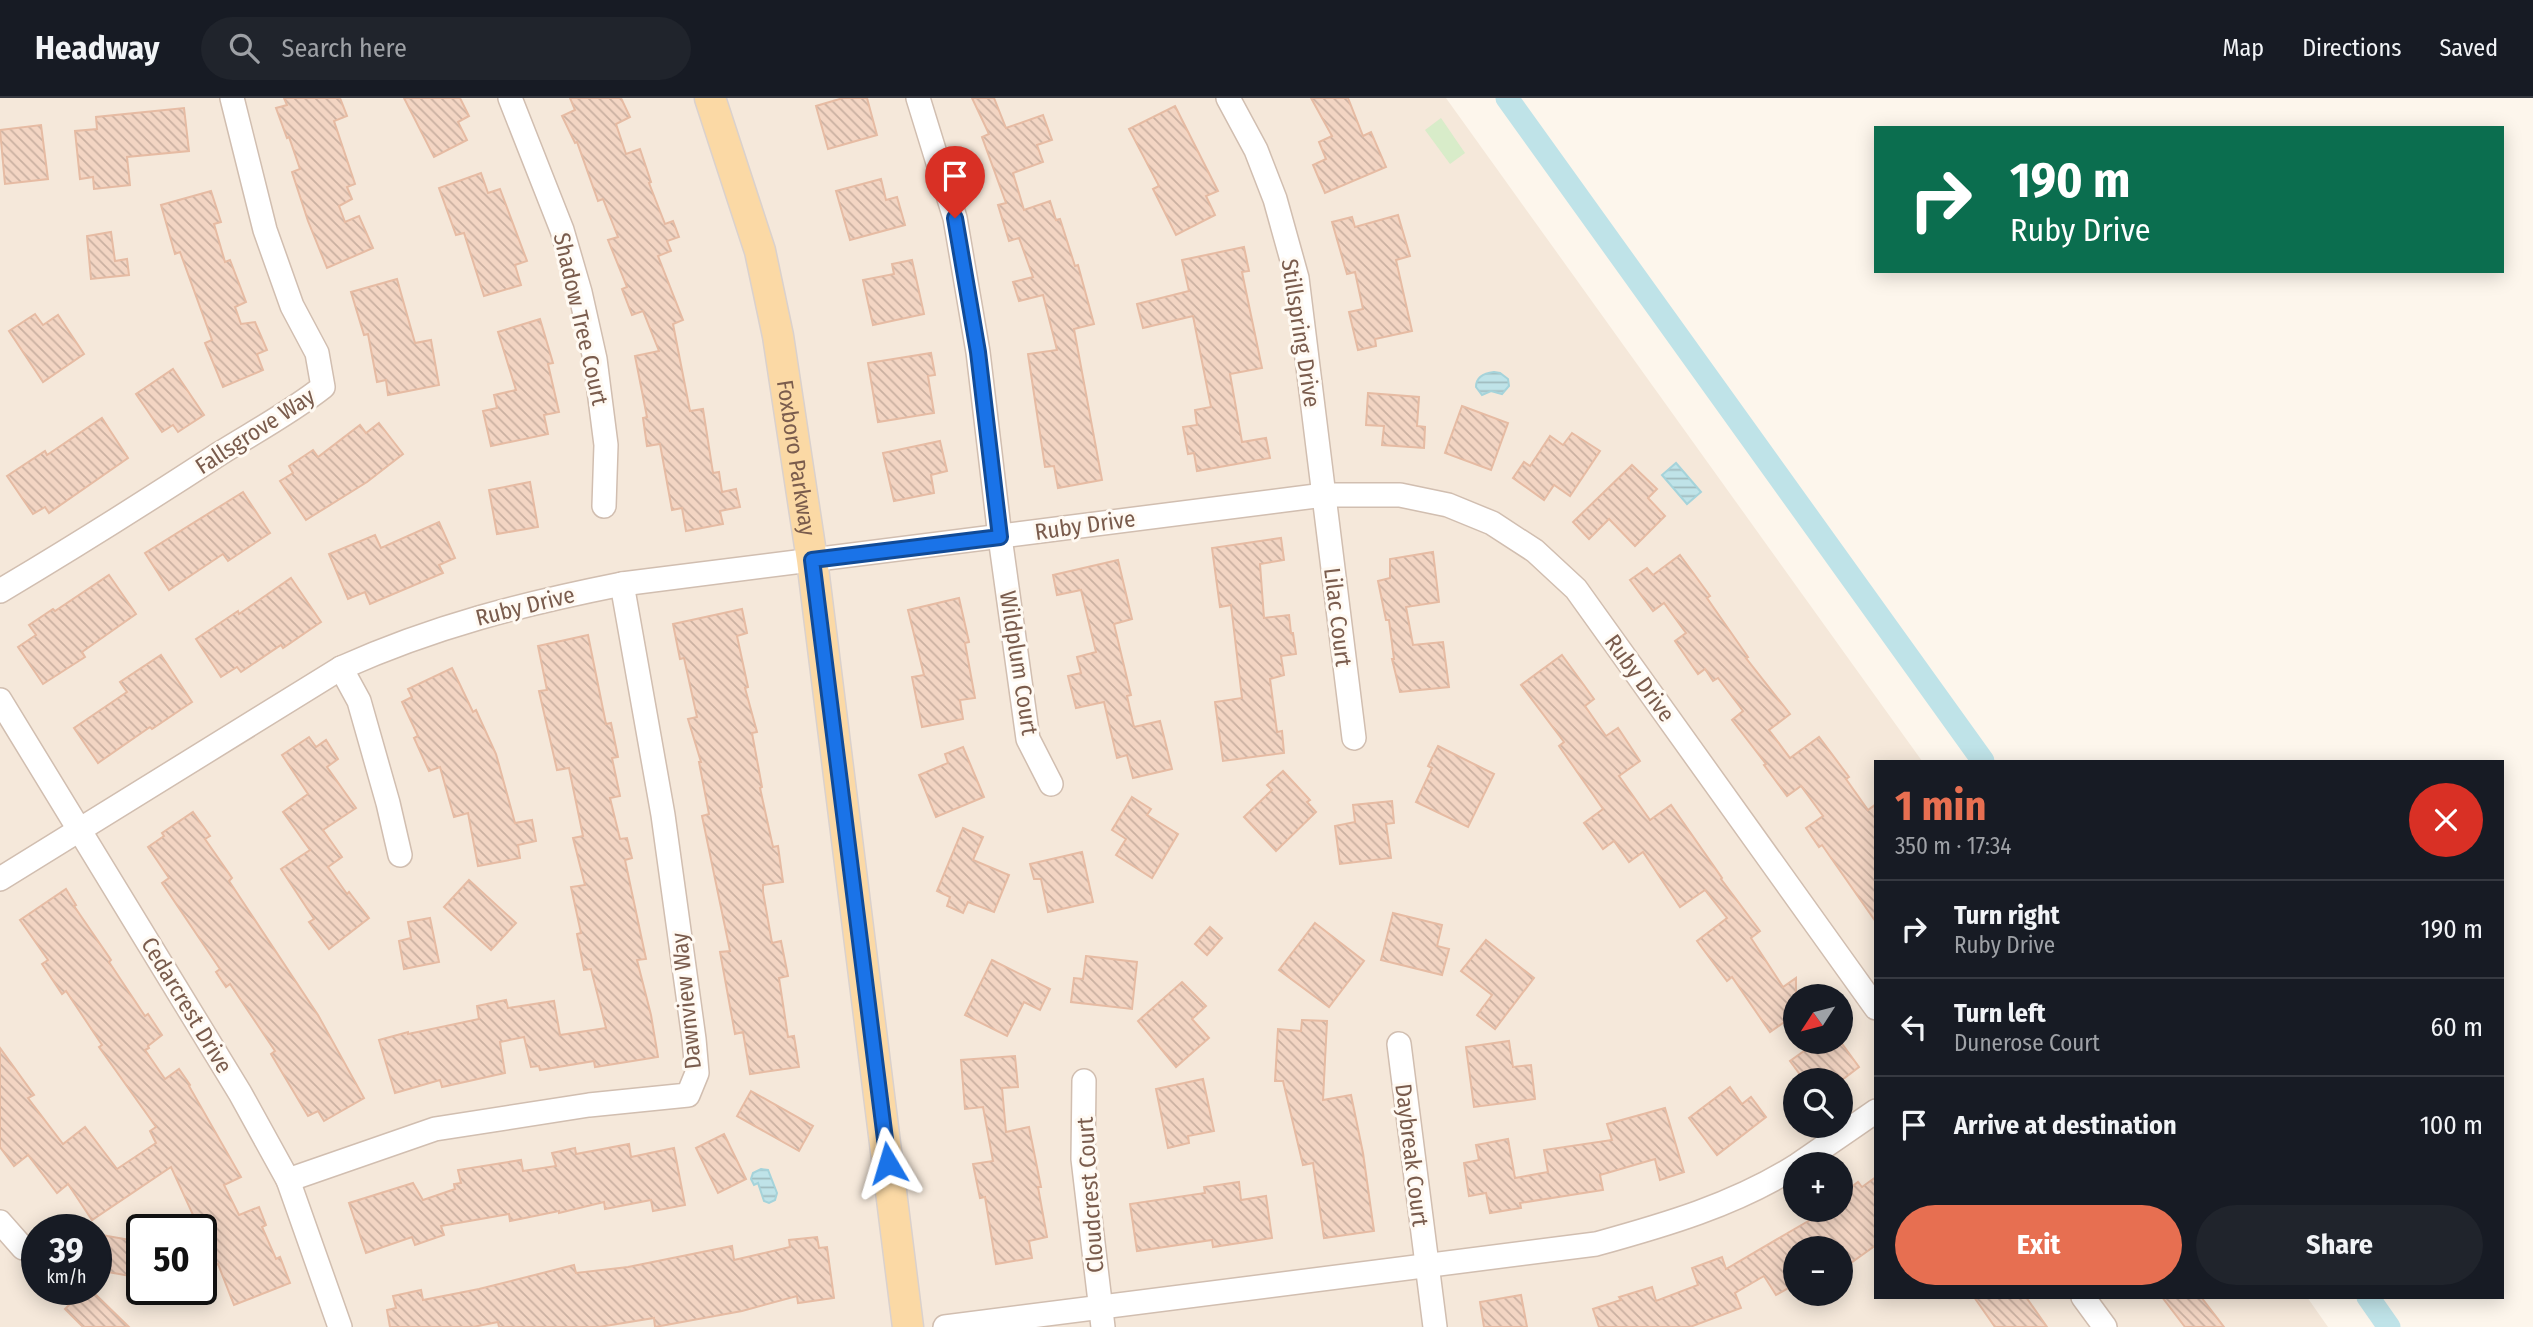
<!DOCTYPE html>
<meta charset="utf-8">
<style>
body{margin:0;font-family:"Fira Sans Condensed",sans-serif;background:#20242c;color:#f1f3f6;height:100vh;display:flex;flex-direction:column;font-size:26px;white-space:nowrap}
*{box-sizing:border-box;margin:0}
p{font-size:23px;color:#9ea1a6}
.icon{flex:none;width:38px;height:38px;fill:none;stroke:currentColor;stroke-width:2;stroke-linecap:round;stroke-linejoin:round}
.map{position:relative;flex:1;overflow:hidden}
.panel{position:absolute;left:1874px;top:662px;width:630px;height:539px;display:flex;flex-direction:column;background:#171b24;border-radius:0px;box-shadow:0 4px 18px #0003}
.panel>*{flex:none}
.banner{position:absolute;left:1874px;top:28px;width:630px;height:147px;border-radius:0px;box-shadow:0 4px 18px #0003;background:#0b6e4f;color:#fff;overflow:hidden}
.needle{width:46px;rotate:234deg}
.fabs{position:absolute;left:1783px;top:886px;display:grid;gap:14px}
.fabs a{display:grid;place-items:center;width:70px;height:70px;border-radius:50%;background:#171b24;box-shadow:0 4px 18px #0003;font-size:35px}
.speed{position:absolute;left:21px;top:1116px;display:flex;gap:14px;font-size:35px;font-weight:700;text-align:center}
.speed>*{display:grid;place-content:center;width:91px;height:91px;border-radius:50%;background:#171b24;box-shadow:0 4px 18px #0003;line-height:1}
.speed small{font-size:18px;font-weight:400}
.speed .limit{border:4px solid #111;border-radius:10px;background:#fff;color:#111}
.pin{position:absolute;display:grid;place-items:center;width:60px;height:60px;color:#fff;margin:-72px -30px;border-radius:50% 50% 50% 0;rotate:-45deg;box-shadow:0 0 7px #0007}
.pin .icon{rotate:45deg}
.me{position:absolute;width:77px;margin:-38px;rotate:353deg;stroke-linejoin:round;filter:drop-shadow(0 0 5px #0008)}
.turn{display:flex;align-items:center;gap:24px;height:147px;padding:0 21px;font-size:32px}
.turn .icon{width:91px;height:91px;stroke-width:2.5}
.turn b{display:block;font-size:49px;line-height:60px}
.round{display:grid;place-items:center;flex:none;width:74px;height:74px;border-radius:37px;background:#20242c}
.summary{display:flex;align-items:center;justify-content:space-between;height:119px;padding:0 21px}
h1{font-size:42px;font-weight:700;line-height:52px;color:#e76f51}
.cta{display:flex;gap:14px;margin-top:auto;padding:14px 21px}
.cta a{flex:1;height:80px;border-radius:42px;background:#e76f51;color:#fff;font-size:28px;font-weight:700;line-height:80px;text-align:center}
.cta a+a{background:#20242c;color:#f1f3f6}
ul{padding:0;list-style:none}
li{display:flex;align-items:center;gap:21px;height:98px;padding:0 21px;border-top:2px solid #363941}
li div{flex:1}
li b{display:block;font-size:26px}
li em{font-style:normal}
header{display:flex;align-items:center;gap:42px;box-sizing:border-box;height:98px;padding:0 35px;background:#171b24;border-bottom:2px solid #363941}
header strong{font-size:33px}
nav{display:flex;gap:38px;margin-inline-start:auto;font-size:24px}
.search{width:490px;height:63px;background:#20242c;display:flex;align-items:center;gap:18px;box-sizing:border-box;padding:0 24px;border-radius:38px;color:#9ea1a6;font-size:26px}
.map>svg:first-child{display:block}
</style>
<header>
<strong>Headway</strong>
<div class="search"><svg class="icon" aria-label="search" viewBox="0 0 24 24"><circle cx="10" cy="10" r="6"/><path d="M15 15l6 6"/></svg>Search here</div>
<nav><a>Map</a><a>Directions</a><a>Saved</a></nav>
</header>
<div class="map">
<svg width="2533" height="1229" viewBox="0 0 2533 1229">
<defs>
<pattern id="water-rules" width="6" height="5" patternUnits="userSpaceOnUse" patternTransform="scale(1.75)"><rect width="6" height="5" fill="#bfe3e8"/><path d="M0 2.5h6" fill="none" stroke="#a0bbbe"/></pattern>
<pattern id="building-back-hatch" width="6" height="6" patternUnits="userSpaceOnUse" patternTransform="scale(1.75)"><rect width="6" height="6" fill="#f3d5c3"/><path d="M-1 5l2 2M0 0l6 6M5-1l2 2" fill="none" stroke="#cab0a1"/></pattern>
</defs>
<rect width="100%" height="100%" fill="#fdf6ec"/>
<path fill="#f5e8da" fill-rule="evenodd" d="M0 0H1446L1922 663H1876V1199H2307L2328 1229H0ZM1796 898H1841V943H1796ZM1796 982H1841V1027H1796ZM1796 1066H1841V1111H1796ZM37 1132H96V1192H37ZM142 1132H201V1192H142ZM1796 1150H1841V1195H1796Z"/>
<polygon fill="#d8ecc9" points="1441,20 1465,55 1450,66 1425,32"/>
<g fill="url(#water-rules)" stroke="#a5d3da" stroke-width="2">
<path d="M1494 274 1500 275 1508 281 1509 288 1502 296 1491 293 1482 297 1476 289C1476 279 1485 275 1494 274Z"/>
<polygon points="1676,365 1701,394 1687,406 1662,377"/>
<polygon points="761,1071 768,1072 777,1095 775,1102 769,1105 764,1103 758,1085 754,1087 751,1081 753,1075"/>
</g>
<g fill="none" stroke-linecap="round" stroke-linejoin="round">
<g stroke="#bfe3e8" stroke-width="23">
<polyline points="1507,0 1983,663"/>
<polyline points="2368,1199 2389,1229"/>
</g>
</g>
<g fill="url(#building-back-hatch)" stroke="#e6bba3" stroke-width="2">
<polygon points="284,0 340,0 347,18 334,23 355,86 347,89 352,101 339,108 345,124 359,118 373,150 327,170 308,123 292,74 300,71 289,39 287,40 276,10 287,7"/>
<polygon points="404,0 460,0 469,18 458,24 467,42 434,59"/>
<polygon points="570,0 621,0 630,19 616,26 626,56 640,51 651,84 649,85 665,126 673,123 679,139 667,143 671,153 658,158 683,222 673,226 690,313 703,311 713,375 719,374 722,394 736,391 740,409 720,413 723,426 686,433 682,410 672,412 660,346 647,348 643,320 647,319 635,258 659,253 643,213 632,217 622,191 627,189 608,142 618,139 603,101 598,103 577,44 575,45 562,18 575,12"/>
<polygon points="843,0 867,0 877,37 828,51 816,8"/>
<polygon points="972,0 994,0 1006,30 1043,17 1052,42 1037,47 1043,64 1013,75 1024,112 1050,103 1056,122 1060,121 1075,168 1078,167 1094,226 1074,231 1102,382 1058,390 1054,368 1045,369 1028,256 1057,252 1043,197 1019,203 1013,184 1033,179 1019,140 1009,143 998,107 1006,105 982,39 989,36"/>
<polygon points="1311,0 1348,0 1363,38 1371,34 1386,69 1325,95 1313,67 1326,61 1319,44 1332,38"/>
<polygon points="1175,8 1218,93 1206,98 1215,117 1176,137 1153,91 1159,88 1129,31"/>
<polygon points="184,10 189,53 127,59 130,87 94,91 93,79 80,81 75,33 97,31 96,19"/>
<polygon points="41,27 48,81 5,86 0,32"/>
<polygon points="481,75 488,95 500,91 527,163 515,167 521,187 484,198 464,135 456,137 439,90"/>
<polygon points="881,81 886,102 897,99 905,127 850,142 836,93"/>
<polygon points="211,93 221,124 214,126 225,164 230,162 246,204 235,209 241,226 255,224 267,252 257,256 263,272 223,289 205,245 212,242 180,154 175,156 161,107"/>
<polygon points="1398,117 1410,158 1396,162 1412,233 1375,241 1376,248 1358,252 1349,214 1363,211 1355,174 1347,176 1332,124 1352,119 1355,129"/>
<polygon points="111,134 115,163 127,161 129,177 91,181 87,138"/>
<polygon points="1244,149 1249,173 1242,174 1262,270 1230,276 1242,344 1266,340 1270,360 1197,373 1194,355 1188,356 1183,329 1197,327 1195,312 1211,309 1193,218 1143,230 1137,206 1189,193 1182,162"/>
<polygon points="912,162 924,216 873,227 863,182 894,176 892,166"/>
<polygon points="397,181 415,245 431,242 439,287 388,297 386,282 377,284 368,236 364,237 351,194"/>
<polygon points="35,216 43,227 58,217 84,256 43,284 9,233"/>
<polygon points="540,221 553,265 548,266 559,314 544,317 548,336 491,348 483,313 497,310 494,297 516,292 498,234"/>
<polygon points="931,255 935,277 928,278 934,315 878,324 868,265"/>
<polygon points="173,271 204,317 178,334 173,327 162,334 136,296"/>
<polygon points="1368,295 1419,299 1417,328 1425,329 1424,350 1382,347 1384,328 1366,327"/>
<polygon points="1462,308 1508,325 1491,372 1445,355"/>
<polygon points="102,320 128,360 49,415 45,409 33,416 7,378 45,353 47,357"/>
<polygon points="379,325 403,356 367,384 306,422 280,383 293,375 289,368 313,352 318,359 360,327 366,335"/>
<polygon points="1572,335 1600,353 1570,398 1554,387 1544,402 1513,380 1524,364 1530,368 1550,338 1563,347"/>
<polygon points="940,343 947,373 931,377 934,395 894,403 883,355"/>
<polygon points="1632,367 1657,391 1648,400 1665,418 1635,448 1609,421 1589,441 1573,424"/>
<polygon points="530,384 538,429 497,436 489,392"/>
<polygon points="243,394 270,435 228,463 223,456 169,492 145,455"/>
<polygon points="439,424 455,460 439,467 443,475 370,506 365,494 348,501 329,456 375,437 381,450"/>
<polygon points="1281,440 1284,462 1260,466 1264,520 1289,517 1291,535 1293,535 1296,556 1281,558 1284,577 1270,581 1277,634 1282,633 1284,655 1223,663 1215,604 1242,600 1231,507 1220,509 1212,450"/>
<polygon points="1433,454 1439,504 1406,509 1413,547 1443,544 1449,589 1400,594 1392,561 1394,561 1389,522 1386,522 1378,483 1390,480 1390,461"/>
<polygon points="1680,457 1710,498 1707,500 1748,559 1746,560 1790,616 1769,632 1790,660 1819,639 1849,679 1846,681 1868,712 1876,706 1876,824 1822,747 1819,749 1806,730 1823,718 1801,688 1787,698 1764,667 1766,666 1732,622 1743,613 1718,580 1713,583 1705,571 1698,576 1675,543 1686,535 1664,505 1653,513 1630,482 1647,470 1653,477"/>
<polygon points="1118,462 1132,521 1114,526 1131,597 1127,598 1134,629 1160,623 1172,671 1133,680 1127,657 1117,660 1104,604 1076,610 1068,578 1081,575 1077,559 1096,554 1081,492 1057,497 1053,477"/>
<polygon points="109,477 136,516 82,554 85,559 43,586 18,549 36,537 29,527 53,511 55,513"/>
<polygon points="291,480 321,524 283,550 281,547 241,574 237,569 221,579 196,541 238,513 239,516"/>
<polygon points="959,500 969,544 965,545 975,600 960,602 963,621 922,629 912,579 924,577 908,512"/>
<polygon points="742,511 747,535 737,538 748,589 745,590 757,634 752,635 762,689 760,690 773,749 778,748 783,784 763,787 763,794 772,845 781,843 788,878 779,880 788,939 794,938 799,969 750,976 743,934 735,936 720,854 730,853 702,718 709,716 699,664 701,664 688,621 697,619 684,560 680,561 673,526"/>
<polygon points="588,537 606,626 611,625 618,659 612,660 620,698 610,700 620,741 627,740 632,760 625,762 646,861 637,862 651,917 658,959 595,969 594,963 540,972 539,968 531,969 524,939 500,944 505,975 442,989 440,982 395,995 379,942 408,934 408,936 479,921 477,908 506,902 508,910 554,903 560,937 606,930 591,871 584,872 577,836 581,835 571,789 585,787 573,740 583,738 569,670 557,672 539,593 547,592 538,548"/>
<polygon points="161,557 192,604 152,631 150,629 98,665 74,630 127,594 120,584"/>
<polygon points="1562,557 1594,601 1585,608 1606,638 1618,630 1640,663 1619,678 1650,722 1671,707 1722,780 1721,781 1760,833 1751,840 1783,889 1796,880 1796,916 1770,934 1732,879 1727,883 1697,843 1727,820 1705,792 1680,809 1643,754 1629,764 1614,743 1603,751 1584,725 1603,711 1559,648 1564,644 1521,587"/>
<polygon points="452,570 473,614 476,612 496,656 515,725 532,722 536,743 518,747 520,760 478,768 468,715 454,719 440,669 429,673 414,640 418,638 402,604 412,599 408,591"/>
<polygon points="309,639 316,649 326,642 338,661 327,669 356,710 323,732 342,759 328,769 347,796 349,794 369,820 329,851 309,824 314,821 281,771 310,752 283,714 308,696 282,657"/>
<polygon points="1438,648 1494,676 1468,729 1416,704 1432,670 1428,668"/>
<polygon points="963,649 984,699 936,719 919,677 948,665 945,656"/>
<polygon points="1283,673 1310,702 1307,704 1316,714 1276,753 1244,719 1272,692 1267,687"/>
<polygon points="1132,699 1151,711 1147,717 1178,736 1152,780 1116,757 1126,741 1112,732"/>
<polygon points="1392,703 1394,725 1386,726 1391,760 1340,766 1335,728 1355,724 1353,707"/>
<polygon points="193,714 210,738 205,741 232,780 229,783 318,917 364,1000 324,1023 318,1013 308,1018 271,956 275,953 230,886 226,889 216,874 220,871 162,785 169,780 148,749 164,738 162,735"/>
<polygon points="963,730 983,739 973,762 1009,777 994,814 968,804 963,815 947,808 950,799 937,793"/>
<polygon points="1082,754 1093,804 1048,814 1041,781 1034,781 1030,766"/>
<polygon points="469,782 516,825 491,852 444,809"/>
<polygon points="66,791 76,807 74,808 111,862 109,864 145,918 148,916 162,937 148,948 149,950 145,952 165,981 179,971 190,987 189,988 241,1079 224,1087 239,1117 259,1109 266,1127 262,1129 276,1161 280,1159 290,1185 234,1207 218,1166 216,1167 171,1069 92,1122 68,1086 57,1095 28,1057 14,1068 0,1049 0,950 34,997 28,1000 63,1046 85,1029 117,1071 156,1045 150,1033 156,1029 99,949 102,947 66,893 62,896 42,866 48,862 20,822"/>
<polygon points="1393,815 1442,827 1437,848 1449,851 1442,877 1381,862"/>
<polygon points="430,820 439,864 404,871 399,843 411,840 408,824"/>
<polygon points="1315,825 1364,863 1329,909 1279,872"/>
<polygon points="1210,829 1222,840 1207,857 1195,846"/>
<polygon points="1486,842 1534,880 1495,931 1477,917 1492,897 1461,873"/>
<polygon points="1086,858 1137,864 1132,911 1071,904 1074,880 1083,881"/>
<polygon points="992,862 1050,891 1040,912 1024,904 1007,938 965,917"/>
<polygon points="1182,884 1206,908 1192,921 1209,940 1176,969 1138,923"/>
<polygon points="1302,922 1327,923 1323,1002 1351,997 1363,1055 1374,1133 1324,1140 1313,1065 1303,1067 1283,983 1275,983 1278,931 1301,933"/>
<polygon points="1509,943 1513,969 1531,967 1535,1001 1474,1009 1466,949"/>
<polygon points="1818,943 1840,943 1859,969 1842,982 1804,982 1790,963"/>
<polygon points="1015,958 1018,989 1002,990 1006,1034 1029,1029 1041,1089 1038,1089 1047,1139 1029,1143 1032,1160 996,1166 985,1099 980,1100 973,1066 993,1063 983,1009 965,1011 961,962"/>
<polygon points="1203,981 1214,1033 1188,1038 1189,1045 1168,1050 1156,991"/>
<polygon points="1730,989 1742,1006 1751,999 1766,1019 1717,1057 1689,1020"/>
<polygon points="751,993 813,1028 799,1053 737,1018"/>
<polygon points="1665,1010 1684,1074 1660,1082 1655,1061 1600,1077 1603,1092 1520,1105 1521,1110 1490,1115 1486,1095 1469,1098 1464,1065 1479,1062 1476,1047 1508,1041 1515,1080 1548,1074 1544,1052 1612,1042 1607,1026"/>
<polygon points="724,1036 746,1081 718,1095 696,1050"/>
<polygon points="629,1046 631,1059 674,1050 685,1107 653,1113 651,1102 605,1111 604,1104 559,1115 559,1113 510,1123 509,1116 441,1128 444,1137 415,1147 412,1139 366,1155 349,1105 413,1085 423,1102 455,1091 454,1086 461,1085 458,1072 521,1062 523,1073 556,1068 552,1055 575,1050 576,1056"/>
<polygon points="1876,1079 1876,1147 1841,1172 1841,1150 1796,1150 1796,1186 1776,1197 1764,1178 1735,1195 1741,1210 1690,1229 1599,1229 1593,1211 1621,1202 1619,1199 1652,1189 1656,1203 1698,1187 1692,1170 1722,1159 1726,1171 1810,1122 1808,1119 1820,1111 1841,1111 1841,1097 1858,1084 1862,1089"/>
<polygon points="1239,1084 1241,1102 1266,1098 1272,1140 1213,1149 1212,1142 1137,1153 1130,1106 1205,1095 1204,1089"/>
<polygon points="96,1136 142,1144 142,1180 96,1172"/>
<polygon points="817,1139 819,1150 827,1149 834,1200 798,1205 797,1198 742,1213 655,1229 654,1220 599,1229 499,1229 498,1224 473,1229 390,1229 387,1212 396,1210 393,1198 421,1192 423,1202 479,1191 574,1167 576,1175 628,1169 732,1148 734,1162 790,1149 789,1142"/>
<polygon points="84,1192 91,1192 129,1229 83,1229 65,1211"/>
<polygon points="1521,1197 1527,1229 1484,1229 1480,1204"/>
<polygon points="1974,1199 2026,1199 2047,1229 1995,1229"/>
<polygon points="2162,1199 2201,1199 2224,1229 2185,1229"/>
</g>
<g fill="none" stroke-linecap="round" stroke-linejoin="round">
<defs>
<g id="minor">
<polyline points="510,0 562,132 580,194 595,261 606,347 604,408"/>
<polyline points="918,0 955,120 978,254 1000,439 1028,641 1051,686"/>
<polyline points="1228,0 1256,52 1275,101 1297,180 1354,640"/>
<path d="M0 493C74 449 147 403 219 356 254 334 290 315 323 289L317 255 292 208 265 132 232 0"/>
<polyline points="341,570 359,603 388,705 400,757"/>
<polyline points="0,602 240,995 288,1082 340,1229"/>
<path d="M0 781 341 570C435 528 522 506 622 486L1324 397H1400L1448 407 1492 425 1535 453 1576 491 1876 910"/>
<polyline points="1399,946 1435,1229"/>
<polyline points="1084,983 1083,1061 1103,1229"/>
<polyline points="1799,1066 1876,1013"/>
<polyline points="288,1082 435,1031 589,1007 688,997 697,975 694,941 663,717 622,486"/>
<polyline points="0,1124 23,1150"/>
<polyline points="2083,1199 2105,1229"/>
<path d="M945 1229 1596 1146C1665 1127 1734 1107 1796 1068"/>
</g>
<g id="major">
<path id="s1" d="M710 0 760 153 778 238 812 462 908 1229"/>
</g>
</defs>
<use href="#minor" stroke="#d1beb0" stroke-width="26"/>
<use href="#major" stroke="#dad1cd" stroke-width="33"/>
<use href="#minor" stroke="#fff" stroke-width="23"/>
<use href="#major" stroke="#fbd9a5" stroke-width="30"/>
</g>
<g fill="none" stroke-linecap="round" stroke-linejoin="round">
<defs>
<polyline id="route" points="888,1065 812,462 1000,439 978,254 955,120"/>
</defs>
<use href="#route" stroke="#114b97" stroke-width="18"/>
<use href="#route" stroke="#1a73e8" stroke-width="12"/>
</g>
<g text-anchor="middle" stroke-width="6" stroke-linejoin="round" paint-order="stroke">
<g font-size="23" fill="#7a5c4d" stroke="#fffaf3">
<text transform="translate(581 221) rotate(77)" y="8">Shadow Tree Court</text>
<text transform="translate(1301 235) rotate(81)" y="8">Stillspring Drive</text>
<text transform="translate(255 333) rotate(-33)" y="8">Fallsgrove Way</text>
<text dy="8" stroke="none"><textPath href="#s1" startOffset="371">Foxboro Parkway</textPath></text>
<text transform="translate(1085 427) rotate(-8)" y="8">Ruby Drive</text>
<text transform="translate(525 508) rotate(-14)" y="8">Ruby Drive</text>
<text transform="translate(1338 519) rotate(83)" y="8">Lilac Court</text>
<text transform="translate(1019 565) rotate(81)" y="8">Wildplum Court</text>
<text transform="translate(1640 580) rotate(54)" y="8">Ruby Drive</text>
<text transform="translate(686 903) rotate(-96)" y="8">Dawnview Way</text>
<text transform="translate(187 907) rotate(59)" y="8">Cedarcrest Drive</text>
<text transform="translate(1412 1057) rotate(83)" y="8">Daybreak Court</text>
<text transform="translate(1090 1097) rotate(-94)" y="8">Cloudcrest Court</text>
</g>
</g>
</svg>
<div class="fabs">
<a><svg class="needle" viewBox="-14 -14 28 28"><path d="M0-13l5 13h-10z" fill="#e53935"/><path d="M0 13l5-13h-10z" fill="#9ea1a6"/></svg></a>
<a><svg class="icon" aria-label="search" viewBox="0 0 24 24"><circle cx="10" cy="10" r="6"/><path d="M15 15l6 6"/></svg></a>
<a>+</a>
<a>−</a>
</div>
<div class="speed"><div>39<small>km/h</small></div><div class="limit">50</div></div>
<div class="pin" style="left:955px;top:120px;background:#d93025"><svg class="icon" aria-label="arrive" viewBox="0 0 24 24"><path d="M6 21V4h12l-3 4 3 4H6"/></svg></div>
<svg class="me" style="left:888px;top:1065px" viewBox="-20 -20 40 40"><path d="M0-17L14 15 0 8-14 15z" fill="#1a73e8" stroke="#fff" stroke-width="4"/></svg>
<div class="banner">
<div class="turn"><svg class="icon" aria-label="right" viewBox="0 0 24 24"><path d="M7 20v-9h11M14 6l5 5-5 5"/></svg><div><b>190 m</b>Ruby Drive</div></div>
</div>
<section class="panel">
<div class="summary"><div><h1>1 min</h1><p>350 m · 17:34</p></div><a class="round" style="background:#d93025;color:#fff"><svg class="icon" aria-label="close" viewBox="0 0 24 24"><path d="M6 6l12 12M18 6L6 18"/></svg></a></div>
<ul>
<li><svg class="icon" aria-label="right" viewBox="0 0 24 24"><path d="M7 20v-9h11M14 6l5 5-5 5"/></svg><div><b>Turn right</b><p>Ruby Drive</p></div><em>190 m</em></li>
<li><svg class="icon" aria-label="left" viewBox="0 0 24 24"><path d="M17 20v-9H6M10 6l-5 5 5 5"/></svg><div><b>Turn left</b><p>Dunerose Court</p></div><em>60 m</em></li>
<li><svg class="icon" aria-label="arrive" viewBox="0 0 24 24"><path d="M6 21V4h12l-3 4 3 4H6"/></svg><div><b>Arrive at destination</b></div><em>100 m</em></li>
</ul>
<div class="cta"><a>Exit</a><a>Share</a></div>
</section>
</div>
